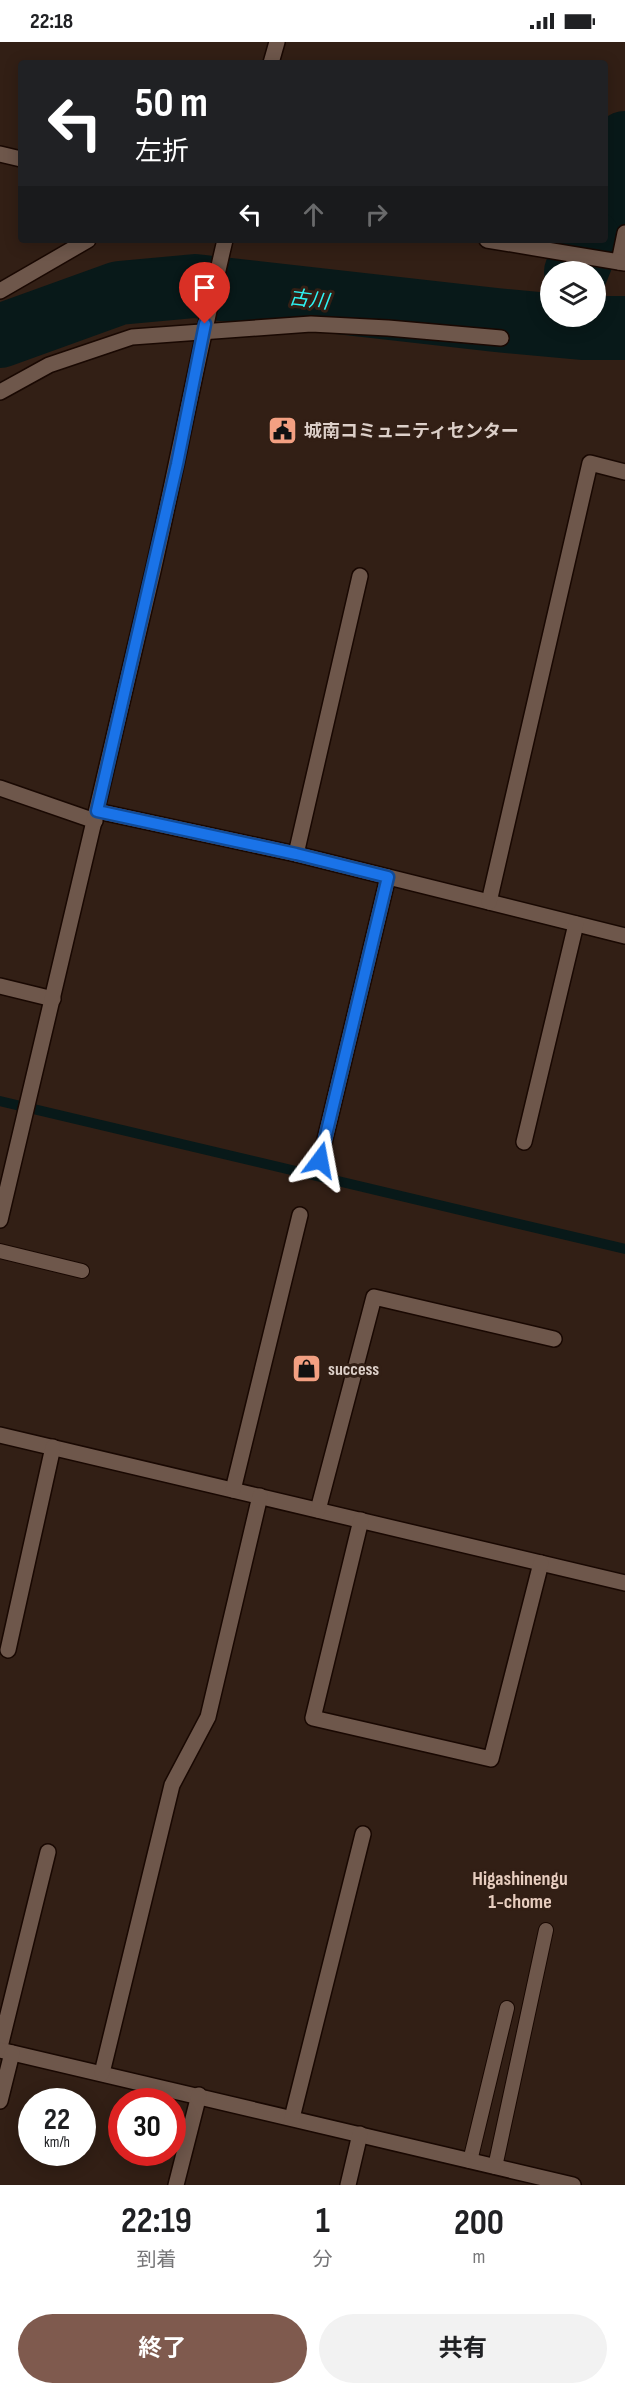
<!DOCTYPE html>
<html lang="ja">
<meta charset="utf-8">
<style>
body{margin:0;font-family:"Sofia Sans Condensed","Noto Sans JP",sans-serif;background:#f2f2f2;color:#202124;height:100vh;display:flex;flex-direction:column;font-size:22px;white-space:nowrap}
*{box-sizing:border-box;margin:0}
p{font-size:20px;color:#757577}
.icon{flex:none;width:33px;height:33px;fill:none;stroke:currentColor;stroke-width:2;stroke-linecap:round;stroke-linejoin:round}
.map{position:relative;height:2143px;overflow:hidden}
.drawer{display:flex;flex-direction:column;background:#fff;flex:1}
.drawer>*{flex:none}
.top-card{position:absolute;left:18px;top:18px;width:590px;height:183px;border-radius:6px;box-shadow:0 3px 15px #0003;background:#202124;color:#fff;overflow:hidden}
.tools{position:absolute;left:540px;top:219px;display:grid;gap:12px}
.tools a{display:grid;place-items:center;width:66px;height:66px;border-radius:50%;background:#fff;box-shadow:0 3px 15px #0003;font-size:30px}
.speed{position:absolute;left:18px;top:2046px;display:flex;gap:12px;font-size:30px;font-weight:700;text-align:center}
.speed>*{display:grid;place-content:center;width:78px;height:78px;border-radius:50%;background:#fff;box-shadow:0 3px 15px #0003;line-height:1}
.speed small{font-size:15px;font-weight:400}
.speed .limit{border:9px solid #d22;background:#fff;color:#111}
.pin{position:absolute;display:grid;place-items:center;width:51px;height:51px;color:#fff;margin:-62px -26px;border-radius:50% 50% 50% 0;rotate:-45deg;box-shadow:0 0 6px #0007}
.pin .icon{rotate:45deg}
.me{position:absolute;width:66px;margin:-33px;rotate:13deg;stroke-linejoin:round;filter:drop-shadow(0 0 4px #0008)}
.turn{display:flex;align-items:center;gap:21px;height:126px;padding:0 18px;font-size:27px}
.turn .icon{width:78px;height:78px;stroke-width:2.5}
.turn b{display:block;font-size:42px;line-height:51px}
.lanes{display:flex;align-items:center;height:57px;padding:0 18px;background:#0003;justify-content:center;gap:30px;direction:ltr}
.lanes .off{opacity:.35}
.eta{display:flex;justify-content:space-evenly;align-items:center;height:102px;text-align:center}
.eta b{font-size:36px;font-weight:700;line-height:42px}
.button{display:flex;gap:12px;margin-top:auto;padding:12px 18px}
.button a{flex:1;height:69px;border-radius:36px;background:#7f5a4e;color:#fff;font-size:24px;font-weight:700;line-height:69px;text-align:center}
.button a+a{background:#f2f2f2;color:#202124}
.status{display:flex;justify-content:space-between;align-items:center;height:42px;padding:0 30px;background:#fff;direction:ltr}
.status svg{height:16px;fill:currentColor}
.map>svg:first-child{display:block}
</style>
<div class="status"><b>22:18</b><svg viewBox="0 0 49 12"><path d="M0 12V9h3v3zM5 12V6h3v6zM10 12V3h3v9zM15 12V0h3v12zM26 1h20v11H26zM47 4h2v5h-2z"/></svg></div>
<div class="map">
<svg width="625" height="2143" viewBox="0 0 625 2143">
<rect width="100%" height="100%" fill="#321f15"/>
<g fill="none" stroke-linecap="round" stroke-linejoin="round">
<polyline stroke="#081919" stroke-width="10" points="0,1059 625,1207"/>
<g stroke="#081919" stroke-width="64">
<polyline points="604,160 621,120 625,101"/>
<polyline points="576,230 589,198"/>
<polyline points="0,294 119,251 195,244 496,278 582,286 625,286"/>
</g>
<defs>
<g id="lane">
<polyline points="0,1209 82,1229"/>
<polyline points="470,2119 507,1966"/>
<polyline points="495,2125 546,1888"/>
</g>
<g id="street">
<polyline points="271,21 277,0"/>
<polyline points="0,112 21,117"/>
<polyline points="625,191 619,220 625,221"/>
<polyline points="487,198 619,220"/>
<polyline points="0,249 88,198"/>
<polyline points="0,350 49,323 132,295 311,282 388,286 501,296"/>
<polyline points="0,746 95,779"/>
<polyline points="97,769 296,812 625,894"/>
<polyline points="296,812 360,534"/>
<polyline points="489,860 590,421 625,430"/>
<polyline points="0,944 53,957"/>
<polyline points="524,1100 576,882"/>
<polyline points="320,1118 388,835"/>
<path d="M0 1178C50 961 103 745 153 529 178 419 199 308 225 198"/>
<polyline points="0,1393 625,1541"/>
<polyline points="233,1448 300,1173"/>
<polyline points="318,1468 374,1255 554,1297"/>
<polyline points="361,1478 313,1676 491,1717 541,1521"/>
<polyline points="8,1608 53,1405"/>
<polyline points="0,2005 48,1810"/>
<polyline points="0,2008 573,2143"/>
<polyline points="102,2031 172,1743 208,1675 260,1454"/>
<polyline points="0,2059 12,2011"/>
<polyline points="292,2076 363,1792"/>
<polyline points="176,2143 199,2053"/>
<polyline points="348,2143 360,2092"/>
</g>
</defs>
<use href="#lane" stroke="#190802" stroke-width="16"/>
<use href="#street" stroke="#190802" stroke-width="18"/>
<use href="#lane" stroke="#6e574b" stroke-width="14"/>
<use href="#street" stroke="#6e574b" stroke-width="15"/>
</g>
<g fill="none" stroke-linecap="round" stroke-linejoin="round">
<defs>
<polyline id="route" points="205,282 177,422 97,769 296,812 388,835 320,1118"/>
</defs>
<use href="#route" stroke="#114b97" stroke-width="15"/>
<use href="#route" stroke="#1a73e8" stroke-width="10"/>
</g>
<defs>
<symbol id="civic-square" viewBox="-11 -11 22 22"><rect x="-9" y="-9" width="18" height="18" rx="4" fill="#f3a082" stroke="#321f15"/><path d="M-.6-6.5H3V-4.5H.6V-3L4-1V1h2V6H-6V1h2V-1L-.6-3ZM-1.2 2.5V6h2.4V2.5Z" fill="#111"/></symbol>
<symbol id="shop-square" viewBox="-11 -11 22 22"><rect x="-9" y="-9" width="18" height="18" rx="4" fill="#f3a082" stroke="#321f15"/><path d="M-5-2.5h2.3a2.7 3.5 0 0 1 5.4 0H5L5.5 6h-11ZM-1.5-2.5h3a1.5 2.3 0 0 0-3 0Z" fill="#111"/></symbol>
</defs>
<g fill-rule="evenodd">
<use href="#civic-square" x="266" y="372" width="33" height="33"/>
<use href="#shop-square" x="290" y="1310" width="33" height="33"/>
</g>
<g text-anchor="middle" stroke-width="6" stroke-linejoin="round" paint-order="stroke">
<g font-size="18" font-weight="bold" fill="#dccfc8" stroke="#321f15" text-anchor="start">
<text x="304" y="395">城南コミュニティセンター</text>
<text x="328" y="1333">success</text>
</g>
<g font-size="20" font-style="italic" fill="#2ef3f3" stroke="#321f15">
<text transform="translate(309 257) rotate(7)" y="7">古川</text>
</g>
<g font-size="20" font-weight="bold" fill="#e7cdbf" stroke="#321f15">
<text x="520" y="1843">Higashinengu<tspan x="520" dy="23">1-chome</tspan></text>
</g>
</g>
</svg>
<div class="tools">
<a><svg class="icon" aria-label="layers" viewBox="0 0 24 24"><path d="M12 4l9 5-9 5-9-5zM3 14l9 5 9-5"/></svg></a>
</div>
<div class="speed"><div>22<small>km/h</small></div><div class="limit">30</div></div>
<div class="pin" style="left:205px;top:282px;background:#d93025"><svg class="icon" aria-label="arrive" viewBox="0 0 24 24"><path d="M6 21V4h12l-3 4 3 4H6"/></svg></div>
<svg class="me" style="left:320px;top:1118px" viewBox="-20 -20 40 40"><path d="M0-17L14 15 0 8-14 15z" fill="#1a73e8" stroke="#fff" stroke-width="4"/></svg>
<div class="top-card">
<div class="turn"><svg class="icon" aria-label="left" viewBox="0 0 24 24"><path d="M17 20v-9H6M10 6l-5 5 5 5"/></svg><div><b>50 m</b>左折</div></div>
<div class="lanes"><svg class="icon" aria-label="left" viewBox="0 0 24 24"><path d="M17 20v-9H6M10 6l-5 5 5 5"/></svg><svg class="icon off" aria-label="ahead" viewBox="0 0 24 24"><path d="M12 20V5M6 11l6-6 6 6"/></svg><svg class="icon off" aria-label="right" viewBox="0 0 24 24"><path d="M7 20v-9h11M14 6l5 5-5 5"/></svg></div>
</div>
</div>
<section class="drawer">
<div class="eta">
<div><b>22:19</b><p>到着</p></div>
<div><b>1</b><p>分</p></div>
<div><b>200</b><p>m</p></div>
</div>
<div class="button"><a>終了</a><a>共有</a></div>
</section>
